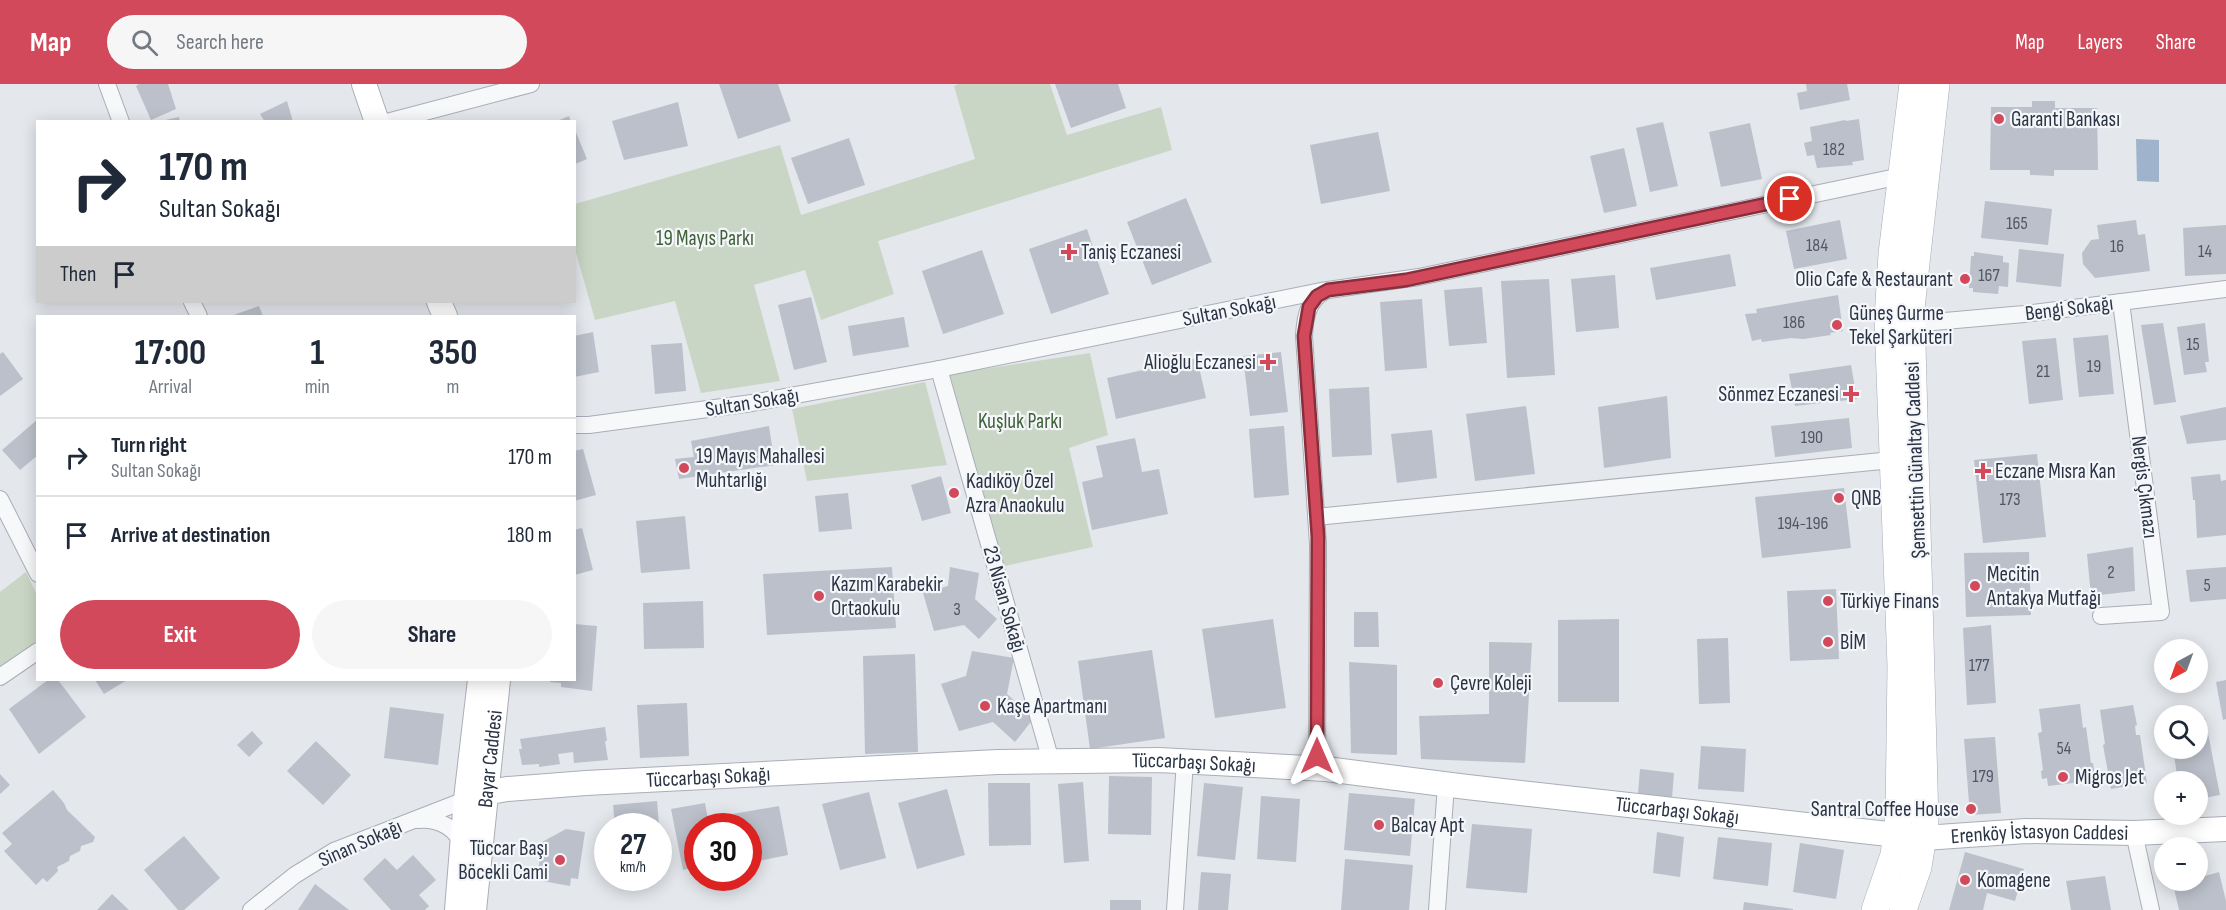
<!DOCTYPE html>
<meta charset="utf-8">
<style>
body{margin:0;font-family:"Sofia Sans Condensed",sans-serif;background:#f6f6f7;color:#1f2937;height:100vh;display:flex;flex-direction:column;font-size:22px;white-space:nowrap}
*{box-sizing:border-box;margin:0}
p{font-size:20px;color:#747a83}
.icon{flex:none;width:33px;height:33px;fill:none;stroke:currentColor;stroke-width:2;stroke-linecap:round;stroke-linejoin:round}
.map{position:relative;flex:1;overflow:hidden}
.sheet{position:absolute;left:36px;top:231px;width:540px;height:366px;display:flex;flex-direction:column;background:#fff;border-radius:0px;box-shadow:0 3px 15px #0003}
.sheet>*{flex:none}
.guide{position:absolute;left:36px;top:36px;width:540px;height:183px;border-radius:0px;box-shadow:0 3px 15px #0003;background:#fff;color:#1f2937;overflow:hidden}
.needle{width:39px;rotate:221deg}
.buttons{position:absolute;left:2154px;top:555px;display:grid;gap:12px}
.buttons a{display:grid;place-items:center;width:54px;height:54px;border-radius:50%;background:#fff;box-shadow:0 3px 15px #0003;font-size:30px}
.speed{position:absolute;left:594px;top:729px;display:flex;gap:12px;font-size:30px;font-weight:700;text-align:center}
.speed>*{display:grid;place-content:center;width:78px;height:78px;border-radius:50%;background:#fff;box-shadow:0 3px 15px #0003;line-height:1}
.speed small{font-size:15px;font-weight:400}
.speed .limit{border:9px solid #d22;background:#fff;color:#111}
.pin{position:absolute;display:grid;place-items:center;width:51px;height:51px;color:#fff;margin:-26px;border:3px solid #fff;border-radius:50%;box-shadow:0 2px 6px #0007}
.me{position:absolute;width:66px;margin:-33px;rotate:0deg;stroke-linejoin:round;filter:drop-shadow(0 0 4px #0008)}
.turn{display:flex;align-items:center;gap:21px;height:126px;padding:0 24px;font-size:27px}
.turn .icon{width:78px;height:78px;stroke-width:2.5}
.turn b{display:block;font-size:42px;line-height:51px}
.then{display:flex;align-items:center;height:57px;padding:0 24px;background:#0003;gap:12px;font-size:22px}
.eta{display:flex;justify-content:space-evenly;align-items:center;height:102px;text-align:center}
.eta b{font-size:36px;font-weight:700;line-height:42px}
.primary-button{display:flex;gap:12px;margin-top:auto;padding:12px 24px}
.primary-button a{flex:1;height:69px;border-radius:36px;background:#d1495b;color:#fff;font-size:24px;font-weight:700;line-height:69px;text-align:center}
.primary-button a+a{background:#f6f6f7;color:#1f2937}
ul{padding:0;list-style:none}
li{display:flex;align-items:center;gap:18px;height:78px;padding:0 24px;border-top:2px solid #e0e1e3}
li div{flex:1}
li b{display:block;font-size:22px}
li em{font-style:normal}
header{display:flex;align-items:center;gap:36px;box-sizing:border-box;height:84px;padding:0 30px;background:#d1495b;color:#fff}
header strong{font-size:28px}
nav{display:flex;gap:33px;margin-inline-start:auto;font-size:21px}
.search{width:420px;height:54px;background:#f6f6f7;display:flex;align-items:center;gap:15px;box-sizing:border-box;padding:0 21px;border-radius:33px;color:#747a83;font-size:22px}
.map>svg:first-child{display:block}
</style>
<header>
<strong>Map</strong>
<div class="search"><svg class="icon" aria-label="search" viewBox="0 0 24 24"><circle cx="10" cy="10" r="6"/><path d="M15 15l6 6"/></svg>Search here</div>
<nav><a>Map</a><a>Layers</a><a>Share</a></nav>
</header>
<div class="map">
<svg width="2226" height="826" viewBox="0 0 2226 826">
<rect width="100%" height="100%" fill="#e4e7ec"/>
<g fill="#c9d6c5">
<polygon points="959,0 1050,0 1067,51 1161,23 1172,66 878,157 894,210 821,236 805,186 754,201 780,297 701,309 675,217 595,236 575,165 575,120 780,61 801,131 975,75 954,2"/>
<polygon points="1090,269 1108,351 1069,364 1093,463 1000,483 950,290"/>
<polygon points="925,298 947,381 807,397 792,325"/>
<polygon points="26,488 37,511 37,558 0,586 0,508"/>
</g>
<polygon fill="#9fb4cc" points="2136,55 2159,56 2159,98 2137,97"/>
<g fill="#bbc0ca">
<polygon points="139,0 168,0 176,25 151,36 136,2"/>
<polygon points="719,0 778,0 791,37 738,55"/>
<polygon points="1055,0 1118,0 1126,24 1071,44"/>
<polygon points="1806,0 1847,0 1850,16 1800,26 1797,9 1807,7"/>
<polygon points="287,17 293,38 265,38 260,30"/>
<polygon points="2032,17 2055,17 2055,24 2097,24 2098,86 2054,86 2054,92 2030,91 2030,86 1990,86 1991,23 2032,23"/>
<polygon points="678,18 688,62 624,76 612,37"/>
<polygon points="569,32 571,38 557,38 557,37"/>
<polygon points="179,33 180,38 161,38 161,37"/>
<polygon points="1859,35 1864,76 1852,78 1853,81 1817,84 1814,71 1807,72 1804,59 1812,57 1810,43 1845,36 1846,37"/>
<polygon points="1663,38 1678,102 1650,108 1636,44"/>
<polygon points="1750,39 1762,95 1721,103 1709,48"/>
<polygon points="575,46 587,75 575,80"/>
<polygon points="1378,48 1390,107 1321,120 1310,61"/>
<polygon points="849,54 865,101 808,120 791,74"/>
<polygon points="1624,64 1637,122 1604,129 1590,72"/>
<polygon points="1186,114 1212,178 1152,201 1127,138"/>
<polygon points="1985,117 2052,125 2048,161 1981,154"/>
<polygon points="1840,136 1847,175 1794,185 1786,147"/>
<polygon points="2136,136 2138,151 2145,150 2150,187 2095,194 2083,180 2082,169 2091,156 2099,155 2097,141"/>
<polygon points="2226,141 2226,190 2185,192 2183,144"/>
<polygon points="1087,145 1109,210 1051,230 1029,165"/>
<polygon points="2019,165 2064,170 2061,203 2016,198"/>
<polygon points="982,166 1004,230 943,250 922,187"/>
<polygon points="1974,168 2003,172 2003,178 2009,179 2008,203 1999,202 1998,210 1973,208 1973,204 1969,204 1971,172 1974,172"/>
<polygon points="1730,170 1736,202 1656,216 1650,184"/>
<polygon points="1615,191 1619,244 1576,248 1571,195"/>
<polygon points="1549,195 1555,291 1507,294 1501,197"/>
<polygon points="1482,203 1487,259 1449,262 1444,206"/>
<polygon points="1838,211 1843,247 1830,249 1831,251 1803,255 1791,254 1762,258 1761,255 1752,257 1745,230 1757,229 1756,225"/>
<polygon points="811,213 827,278 794,286 778,221"/>
<polygon points="1422,215 1427,284 1385,287 1380,218"/>
<polygon points="259,222 263,232 231,232"/>
<polygon points="904,233 909,263 853,272 848,242"/>
<polygon points="2163,239 2176,318 2154,321 2141,241"/>
<polygon points="2205,239 2209,278 2205,278 2207,288 2184,291 2177,243"/>
<polygon points="593,248 599,288 574,293 574,252"/>
<polygon points="2108,251 2114,310 2079,313 2073,254"/>
<polygon points="2056,254 2063,316 2029,320 2022,257"/>
<polygon points="682,259 686,307 655,310 651,261"/>
<polygon points="3,268 23,295 0,312 0,270"/>
<polygon points="1281,268 1288,328 1250,332 1243,272"/>
<polygon points="1197,274 1206,314 1116,335 1107,294"/>
<polygon points="1851,281 1857,315 1795,322 1789,290"/>
<polygon points="1369,303 1372,371 1332,373 1329,305"/>
<polygon points="1667,312 1671,374 1604,384 1598,323"/>
<polygon points="1526,322 1535,390 1475,397 1466,330"/>
<polygon points="2226,323 2226,356 2187,360 2180,332"/>
<polygon points="1849,334 1852,364 1775,373 1771,342"/>
<polygon points="38,335 38,371 20,386 2,366"/>
<polygon points="769,342 775,381 679,395 675,375 694,373 691,357"/>
<polygon points="1284,342 1289,411 1254,414 1249,345"/>
<polygon points="1432,346 1437,394 1397,399 1391,350"/>
<polygon points="1135,354 1142,388 1159,385 1168,430 1092,446 1082,398 1103,393 1096,362"/>
<polygon points="583,365 596,411 574,417 574,367"/>
<polygon points="2037,370 2046,453 1983,459 1974,376"/>
<polygon points="2220,390 2221,397 2226,396 2226,451 2197,454 2195,416 2193,416 2191,393"/>
<polygon points="941,392 951,429 922,437 911,401"/>
<polygon points="1844,404 1851,464 1762,474 1755,413"/>
<polygon points="848,409 852,445 819,448 815,412"/>
<polygon points="685,432 690,485 641,489 636,437"/>
<polygon points="582,444 593,486 574,491 574,446"/>
<polygon points="2133,463 2135,507 2091,512 2087,470"/>
<polygon points="2029,468 2031,531 1966,533 1964,469"/>
<polygon points="892,483 896,544 767,551 763,490"/>
<polygon points="950,483 979,489 975,515 997,535 979,555 964,541 934,547 923,509 948,502"/>
<polygon points="2226,483 2226,515 2190,518 2186,486"/>
<polygon points="1836,505 1839,575 1790,577 1787,507"/>
<polygon points="703,517 704,564 644,565 643,519"/>
<polygon points="1354,528 1378,528 1379,563 1354,563"/>
<polygon points="1273,535 1286,624 1215,634 1202,545"/>
<polygon points="1619,535 1619,618 1558,618 1558,536"/>
<polygon points="574,540 597,542 592,607 561,603 561,599 550,598 550,596 574,596"/>
<polygon points="1991,541 1996,619 1967,621 1963,544"/>
<polygon points="1728,554 1730,619 1699,620 1697,555"/>
<polygon points="1489,558 1532,559 1525,679 1421,675 1419,632 1489,630"/>
<polygon points="1152,566 1165,654 1090,665 1078,577"/>
<polygon points="972,567 1014,574 1007,610 1034,634 1015,658 993,638 959,647 941,600 966,592"/>
<polygon points="915,570 918,668 865,670 863,572"/>
<polygon points="1349,578 1397,581 1397,671 1351,669"/>
<polygon points="48,596 58,596 86,633 39,670 9,625"/>
<polygon points="95,596 127,596 104,610"/>
<polygon points="2226,596 2226,635 2223,636 2216,598"/>
<polygon points="687,619 689,672 640,674 637,621"/>
<polygon points="2080,620 2083,644 2086,643 2091,679 2093,679 2095,692 2089,692 2090,697 2048,702 2047,694 2042,695 2041,687 2043,686 2038,649 2042,648 2039,625"/>
<polygon points="2133,621 2137,641 2135,642 2136,651 2140,651 2147,699 2111,705 2103,661 2105,660 2100,626"/>
<polygon points="390,623 444,630 438,681 384,674"/>
<polygon points="2205,634 2220,711 2198,715 2198,698 2178,698 2173,664 2198,664 2198,635"/>
<polygon points="605,643 607,657 605,657 608,676 574,679 573,668 558,670 560,680 539,683 539,680 522,681 519,665 522,665 520,655"/>
<polygon points="252,647 263,659 249,673 237,661"/>
<polygon points="1995,653 2001,729 1970,731 1964,655"/>
<polygon points="316,657 351,691 323,721 287,687"/>
<polygon points="1701,662 1746,665 1744,708 1698,705"/>
<polygon points="1640,685 1674,689 1672,714 1638,710"/>
<polygon points="0,690 10,701 0,710"/>
<polygon points="1109,692 1152,693 1151,751 1108,750"/>
<polygon points="1083,698 1089,777 1064,779 1058,700"/>
<polygon points="988,699 1030,699 1031,761 989,762"/>
<polygon points="1204,699 1243,703 1235,776 1197,772"/>
<polygon points="947,705 965,771 917,785 898,719"/>
<polygon points="53,706 64,719 67,726 95,753 93,758 81,762 80,767 70,772 69,777 57,783 58,787 47,798 43,794 36,801 4,767 12,760 2,749"/>
<polygon points="869,708 886,774 840,786 822,720"/>
<polygon points="1349,709 1415,715 1410,772 1344,766"/>
<polygon points="1261,712 1300,715 1296,778 1257,775"/>
<polygon points="657,717 659,742 615,742 613,721"/>
<polygon points="705,719 709,742 698,742 698,783 683,786 671,725"/>
<polygon points="779,722 788,771 748,779 748,742 729,742 727,731"/>
<polygon points="1472,740 1532,745 1527,809 1466,804"/>
<polygon points="566,745 585,748 578,795 571,794 570,802 537,796 542,758"/>
<polygon points="658,748 663,779 658,780"/>
<polygon points="1657,748 1684,753 1680,793 1653,789"/>
<polygon points="184,752 220,794 184,826 178,826 144,786"/>
<polygon points="1718,753 1772,759 1768,802 1713,795"/>
<polygon points="1800,759 1844,766 1836,815 1793,808"/>
<polygon points="1965,768 2024,785 2015,817 1987,809 1983,826 1949,826"/>
<polygon points="413,771 436,796 419,811 429,822 425,826 391,826 363,795 385,774 397,786"/>
<polygon points="1345,775 1413,781 1409,826 1341,826"/>
<polygon points="1201,788 1231,790 1228,826 1198,826"/>
<polygon points="2219,788 2226,817 2226,826 2179,826 2172,796 2198,796 2198,794"/>
<polygon points="2105,792 2111,826 2071,826 2066,797"/>
<polygon points="315,800 349,826 298,826"/>
<polygon points="112,810 129,826 97,826"/>
<rect x="1110" y="816" width="31" height="10"/>
<polygon points="1744,818 1793,825 1793,826 1743,826"/>
</g>
<g fill="none" stroke-linecap="round" stroke-linejoin="round">
<defs>
<g id="street">
<polyline points="107,0 121,38"/>
<polyline points="387,38 531,0"/>
<polyline points="192,218 199,232"/>
<polyline points="1911,240 2024,230 2226,205"/>
<polyline points="939,285 1051,677"/>
<polyline points="574,341 589,341 752,319 939,285 1321,207 1419,193 1901,92"/>
<polyline points="0,415 38,490"/>
<polyline points="1316,433 1892,376"/>
<polyline points="2101,532 2161,528 2121,218"/>
<polyline points="0,593 38,567"/>
<path d="M1317 684 1318 460 1304 252C1305 233 1308 216 1325 207"/>
<path d="M418 736C437 734 460 744 462 765"/>
<polyline points="2134,749 2151,826"/>
<polyline points="251,826 295,791 334,767 473,713"/>
<polyline points="1175,826 1185,677"/>
<polyline points="1437,826 1446,701"/>
</g>
<g id="secondary">
<polyline points="364,0 377,38"/>
<polyline points="439,218 445,232"/>
<path id="s1" d="M485 709 507 705 586 699 998 678 1159 676 1326 685 1467 703 1924 754 2026 747 2134 749 2226 745"/>
<polyline points="457,826 466,715 480,596"/>
<path id="s2" d="M474 826 498 596"/>
</g>
<g id="primary">
<polyline points="1875,826 1894,771 1899,732 1901,582 1888,235 1892,170 1913,0"/>
<polyline points="1903,826 1918,783 1925,739 1911,224 1936,0"/>
</g>
</defs>
<use href="#street" stroke="#a9aeb7" stroke-width="18"/>
<use href="#secondary" stroke="#a9aeb7" stroke-width="26"/>
<use href="#primary" stroke="#a3abb8" stroke-width="28"/>
<use href="#street" stroke="#f7f8fa" stroke-width="16"/>
<use href="#secondary" stroke="#fff" stroke-width="24"/>
<use href="#primary" stroke="#fff" stroke-width="27"/>
</g>
<g fill="none" stroke-linecap="round" stroke-linejoin="round">
<defs>
<polyline id="route" points="1317,672 1318,453 1304,252 1309,223 1317,212 1328,206 1406,196 1790,115"/>
</defs>
<use href="#route" stroke="#882f3b" stroke-width="15"/>
<use href="#route" stroke="#d1495b" stroke-width="10"/>
</g>
<g fill="#d1495b" stroke="#f4f6f9" stroke-width="2">
<circle cx="1999" cy="35" r="6"/>
<path d="M1066 159h6v6h6v6h-6v6h-6v-6h-6v-6h6z"/>
<circle cx="1965" cy="195" r="6"/>
<circle cx="1837" cy="241" r="6"/>
<path d="M1265 269h6v6h6v6h-6v6h-6v-6h-6v-6h6z"/>
<path d="M1848 301h6v6h6v6h-6v6h-6v-6h-6v-6h6z"/>
<circle cx="684" cy="384" r="6"/>
<path d="M1980 378h6v6h6v6h-6v6h-6v-6h-6v-6h6z"/>
<circle cx="954" cy="409" r="6"/>
<circle cx="1839" cy="414" r="6"/>
<circle cx="1975" cy="502" r="6"/>
<circle cx="819" cy="512" r="6"/>
<circle cx="1828" cy="517" r="6"/>
<circle cx="1828" cy="558" r="6"/>
<circle cx="1438" cy="599" r="6"/>
<circle cx="985" cy="622" r="6"/>
<circle cx="2063" cy="693" r="6"/>
<circle cx="1971" cy="725" r="6"/>
<circle cx="1379" cy="741" r="6"/>
<circle cx="560" cy="776" r="6"/>
<circle cx="1965" cy="796" r="6"/>
</g>
<g text-anchor="middle" stroke-width="4.5" stroke-linejoin="round" paint-order="stroke">
<g font-size="18" fill="#4f5766">
<text x="1834" y="71">182</text>
<text x="2017" y="145">165</text>
<text x="1817" y="167">184</text>
<text x="2117" y="168">16</text>
<text x="2205" y="173">14</text>
<text x="1989" y="197">167</text>
<text x="1794" y="244">186</text>
<text x="2193" y="266">15</text>
<text x="2094" y="288">19</text>
<text x="2043" y="293">21</text>
<text x="1812" y="359">190</text>
<text x="2010" y="421">173</text>
<text x="1803" y="445">194-196</text>
<text x="2111" y="494">2</text>
<text x="2207" y="507">5</text>
<text x="957" y="531">3</text>
<text x="1979" y="587">177</text>
<text x="2064" y="670">54</text>
<text x="1983" y="698">179</text>
</g>
<g font-size="21" fill="#2b3445" stroke="#f4f6f9" text-anchor="start">
<text x="2011" y="42">Garanti Bankası</text>
<text x="1081" y="175">Taniş Eczanesi</text>
<text x="1953" y="202" text-anchor="end">Olio Cafe &amp; Restaurant</text>
<text x="1849" y="236">Güneş Gurme<tspan x="1849" dy="24">Tekel Şarküteri</tspan></text>
<text x="1256" y="285" text-anchor="end">Alioğlu Eczanesi</text>
<text x="1839" y="317" text-anchor="end">Sönmez Eczanesi</text>
<text x="696" y="379">19 Mayıs Mahallesi<tspan x="696" dy="24">Muhtarlığı</tspan></text>
<text x="1995" y="394">Eczane Mısra Kan</text>
<text x="966" y="404">Kadıköy Özel<tspan x="966" dy="24">Azra Anaokulu</tspan></text>
<text x="1851" y="421">QNB</text>
<text x="1987" y="497">Mecitin<tspan x="1987" dy="24">Antakya Mutfağı</tspan></text>
<text x="831" y="507">Kazım Karabekir<tspan x="831" dy="24">Ortaokulu</tspan></text>
<text x="1840" y="524">Türkiye Finans</text>
<text x="1840" y="565">BİM</text>
<text x="1450" y="606">Çevre Koleji</text>
<text x="997" y="629">Kaşe Apartmanı</text>
<text x="2075" y="700">Migros Jet</text>
<text x="1959" y="732" text-anchor="end">Santral Coffee House</text>
<text x="1391" y="748">Balcay Apt</text>
<text x="548" y="771" text-anchor="end">Tüccar Başı<tspan x="548" dy="24">Böcekli Cami</tspan></text>
<text x="1977" y="803">Komagene</text>
</g>
<g font-size="21" fill="#3f6138" stroke="#f4f6f9">
<text x="705" y="161">19 Mayıs Parkı</text>
<text x="1020" y="344">Kuşluk Parkı</text>
</g>
<g font-size="21" fill="#2b3445" stroke="#f4f6f9">
<text transform="translate(2069 224) rotate(-7)" y="7">Bengi Sokağı</text>
<text transform="translate(1229 226) rotate(-11)" y="7">Sultan Sokağı</text>
<text transform="translate(752 318) rotate(-9)" y="7">Sultan Sokağı</text>
<text transform="translate(1915 376) rotate(-92)" y="7">Şemsettin Günaltay Caddesi</text>
<text transform="translate(2145 403) rotate(83)" y="7">Nergis Çıkmazı</text>
<text transform="translate(1005 515) rotate(74)" y="7">23 Nisan Sokağı</text>
<text dy="7" stroke="none"><textPath href="#s2" startOffset="152">Bayar Caddesi</textPath></text>
<text dy="7" stroke="none"><textPath href="#s1" startOffset="710">Tüccarbaşı Sokağı</textPath></text>
<text dy="7" stroke="none"><textPath href="#s1" startOffset="224">Tüccarbaşı Sokağı</textPath></text>
<text dy="7" stroke="none"><textPath href="#s1" startOffset="1196">Tüccarbaşı Sokağı</textPath></text>
<text dy="7" stroke="none"><textPath href="#s1" startOffset="1560">Erenköy İstasyon Caddesi</textPath></text>
<text transform="translate(360 759) rotate(-24)" y="7">Sinan Sokağı</text>
</g>
</g>
</svg>
<div class="buttons">
<a><svg class="needle" viewBox="-14 -14 28 28"><path d="M0-13l5 13h-10z" fill="#e53935"/><path d="M0 13l5-13h-10z" fill="#747a83"/></svg></a>
<a><svg class="icon" aria-label="search" viewBox="0 0 24 24"><circle cx="10" cy="10" r="6"/><path d="M15 15l6 6"/></svg></a>
<a>+</a>
<a>−</a>
</div>
<div class="speed"><div>27<small>km/h</small></div><div class="limit">30</div></div>
<div class="pin" style="left:1790px;top:115px;background:#d93025"><svg class="icon" aria-label="arrive" viewBox="0 0 24 24"><path d="M6 21V4h12l-3 4 3 4H6"/></svg></div>
<svg class="me" style="left:1317px;top:672px" viewBox="-20 -20 40 40"><path d="M0-17L14 15 0 8-14 15z" fill="#d1495b" stroke="#fff" stroke-width="4"/></svg>
<div class="guide">
<div class="turn"><svg class="icon" aria-label="right" viewBox="0 0 24 24"><path d="M7 20v-9h11M14 6l5 5-5 5"/></svg><div><b>170 m</b>Sultan Sokağı</div></div>
<div class="then">Then<svg class="icon" aria-label="arrive" viewBox="0 0 24 24"><path d="M6 21V4h12l-3 4 3 4H6"/></svg></div>
</div>
<section class="sheet">
<div class="eta">
<div><b>17:00</b><p>Arrival</p></div>
<div><b>1</b><p>min</p></div>
<div><b>350</b><p>m</p></div>
</div>
<ul>
<li><svg class="icon" aria-label="right" viewBox="0 0 24 24"><path d="M7 20v-9h11M14 6l5 5-5 5"/></svg><div><b>Turn right</b><p>Sultan Sokağı</p></div><em>170 m</em></li>
<li><svg class="icon" aria-label="arrive" viewBox="0 0 24 24"><path d="M6 21V4h12l-3 4 3 4H6"/></svg><div><b>Arrive at destination</b></div><em>180 m</em></li>
</ul>
<div class="primary-button"><a>Exit</a><a>Share</a></div>
</section>
</div>
